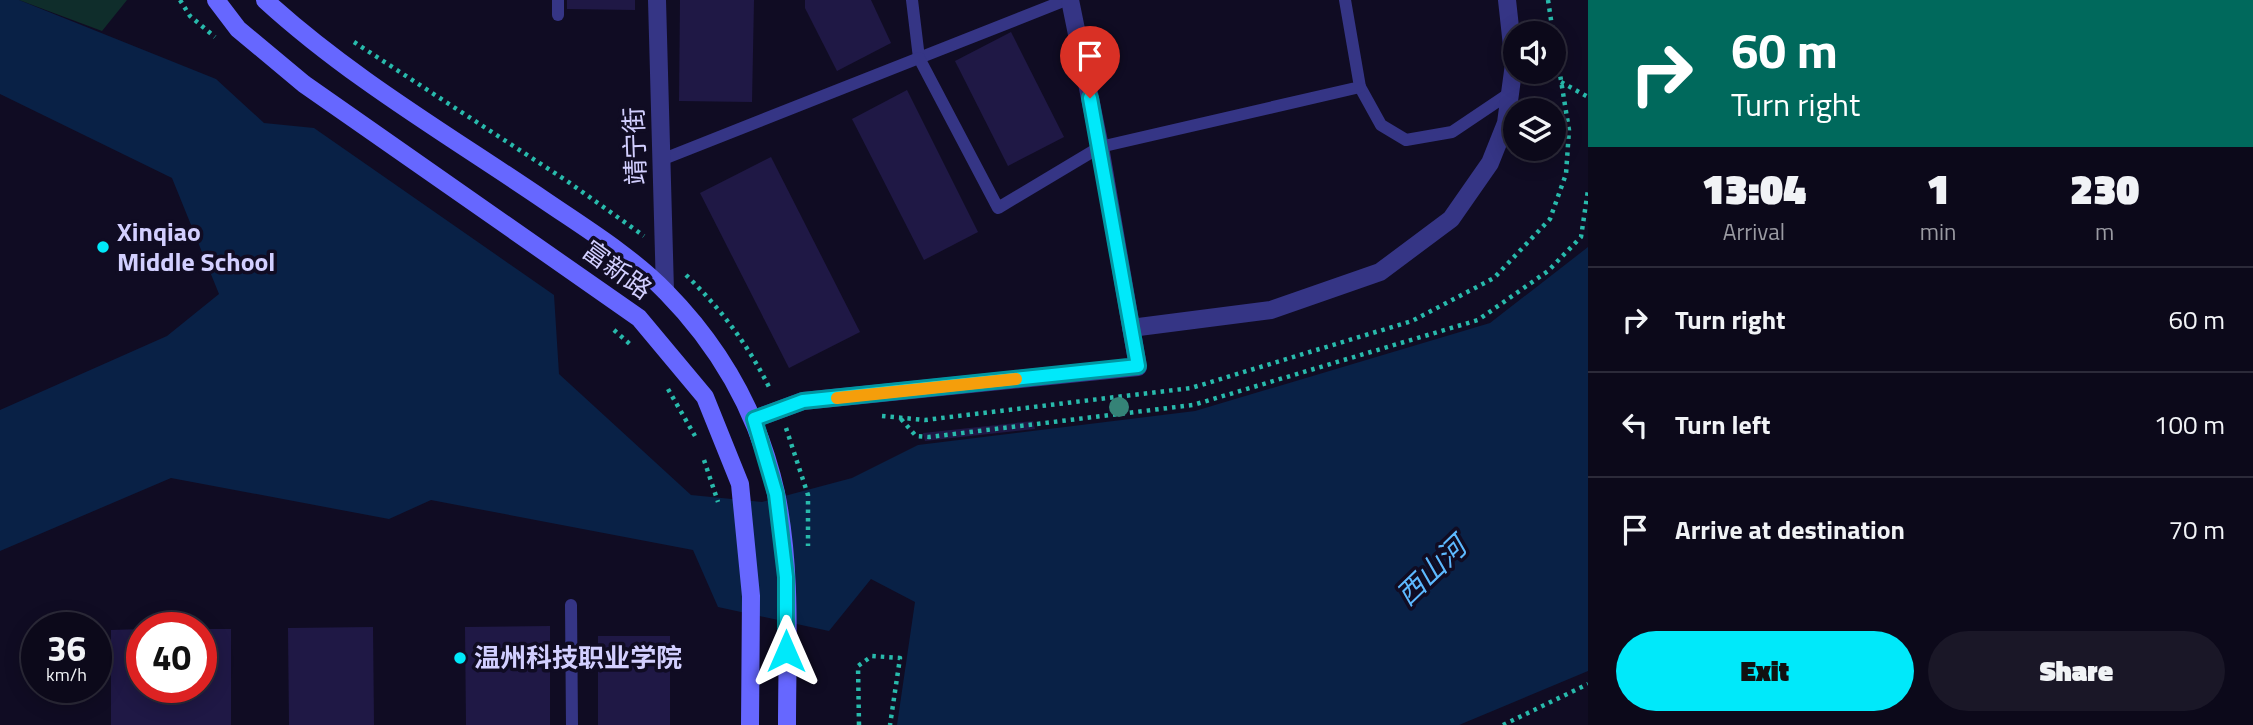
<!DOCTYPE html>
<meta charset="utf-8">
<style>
body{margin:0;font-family:"Titillium Web","Noto Sans SC",sans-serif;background:#1a1727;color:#f1f3f6;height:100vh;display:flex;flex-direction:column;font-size:26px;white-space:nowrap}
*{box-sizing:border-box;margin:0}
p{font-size:23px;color:#9a9aa2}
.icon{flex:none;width:38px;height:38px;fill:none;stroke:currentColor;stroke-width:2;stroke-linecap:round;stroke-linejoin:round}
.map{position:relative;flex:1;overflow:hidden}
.panel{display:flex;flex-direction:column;background:#0c091a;width:665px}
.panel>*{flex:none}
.banner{background:#00695c;color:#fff;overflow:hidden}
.buttons{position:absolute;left:1503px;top:21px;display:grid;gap:14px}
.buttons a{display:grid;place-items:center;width:63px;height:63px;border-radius:50%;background:#0c091a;box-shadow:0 4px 18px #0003,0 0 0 2px #2c2a39;font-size:35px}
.speed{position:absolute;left:21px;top:612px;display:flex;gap:14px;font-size:35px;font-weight:700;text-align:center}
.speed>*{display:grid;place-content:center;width:91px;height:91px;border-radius:50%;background:#0c091a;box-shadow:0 4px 18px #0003,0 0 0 2px #2c2a39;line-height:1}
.speed small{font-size:18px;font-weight:400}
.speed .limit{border:10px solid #d22;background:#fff;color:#111}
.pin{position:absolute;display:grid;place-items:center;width:60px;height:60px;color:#fff;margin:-72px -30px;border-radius:50% 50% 50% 0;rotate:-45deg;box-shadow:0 0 7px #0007}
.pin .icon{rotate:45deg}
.me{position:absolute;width:77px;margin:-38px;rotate:0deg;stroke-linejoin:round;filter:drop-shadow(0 0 5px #0008)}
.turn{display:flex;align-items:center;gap:24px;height:147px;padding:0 28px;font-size:32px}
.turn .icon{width:91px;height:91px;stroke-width:2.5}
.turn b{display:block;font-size:49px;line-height:60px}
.eta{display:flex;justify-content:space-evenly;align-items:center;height:119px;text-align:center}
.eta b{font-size:42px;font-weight:800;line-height:49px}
.button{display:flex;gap:14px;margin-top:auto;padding:14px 28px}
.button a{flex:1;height:80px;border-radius:42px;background:#00e9fa;color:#111;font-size:28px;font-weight:800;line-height:80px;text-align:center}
.button a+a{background:#1a1727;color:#f1f3f6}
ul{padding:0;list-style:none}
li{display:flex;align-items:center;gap:21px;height:105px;padding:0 28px;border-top:2px solid #2c2a39}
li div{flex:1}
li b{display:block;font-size:26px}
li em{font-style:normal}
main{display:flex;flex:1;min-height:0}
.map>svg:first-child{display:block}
</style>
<main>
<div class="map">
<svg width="1588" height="725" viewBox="0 0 1588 725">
<rect width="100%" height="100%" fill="#100c23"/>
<polygon fill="#0f2d2b" points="19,0 127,0 102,31"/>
<polygon fill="#092146" points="0,0 19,0 216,79 264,123 314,128 554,295 559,374 691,495 762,502 852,478 918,445 1195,411 1490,323 1588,247 1588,671 1459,725 897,725 915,602 871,579 829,631 718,607 693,550 431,500 389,519 171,478 0,551 0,410 167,336 219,294 172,178 0,94"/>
<g fill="#1f1845">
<polygon points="567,0 635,0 635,10 567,9"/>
<polygon points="680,0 754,0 752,102 679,101"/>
<polygon points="805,0 871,0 891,43 837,71 805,8"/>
<polygon points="1011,32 1064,137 1008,166 955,61"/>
<polygon points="907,90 978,232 924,260 852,119"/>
<polygon points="771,157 860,332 789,368 700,193"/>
<polygon points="1033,421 1035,429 925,441 923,433"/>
<polygon points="550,626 550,725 466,725 465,627"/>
<polygon points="373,627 374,725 289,725 288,628"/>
<polygon points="142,629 142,688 201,688 201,629 231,629 231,725 111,725 111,630"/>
<rect x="598" y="636" width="72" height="89"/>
</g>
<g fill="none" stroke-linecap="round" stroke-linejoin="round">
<g stroke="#28baac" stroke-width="4.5" stroke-dasharray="3.5 5" stroke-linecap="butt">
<polyline points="180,0 190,16 215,37"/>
<polyline points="1548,0 1553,33"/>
<polyline points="354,42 567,181 644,236"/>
<polyline points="1561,82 1588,97"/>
<path d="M686 275C722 310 749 346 771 391"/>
<polyline points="614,330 631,345"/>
<polyline points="668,389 695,436"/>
<polyline points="882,416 925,420 1191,388 1412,321 1494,278 1550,219 1566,174 1569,130 1554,37"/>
<polyline points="901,419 916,436 929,437 1193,405 1478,320 1548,271 1581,237 1588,190"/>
<polyline points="786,428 808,495 808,546"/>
<polyline points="704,460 718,502"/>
<polyline points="859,725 858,666 872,656 900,658 890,725"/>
<polyline points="1503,725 1588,684"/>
</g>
<g stroke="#353585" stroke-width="12">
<polyline points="558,0 558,15"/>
<polyline points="912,0 919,58 1066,0"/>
<polyline points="1360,87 1381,125 1406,140 1452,132 1510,93"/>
<polyline points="661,160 919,58 998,208 1100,147 1360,87 1345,0"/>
<polyline points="571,605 572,725"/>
</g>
<g stroke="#353585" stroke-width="18">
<polyline points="657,0 665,291"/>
<polyline points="1131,328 1271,310 1380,272 1451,219 1490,163 1506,123 1514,64 1507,0"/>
<polyline points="754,419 803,401 1138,367 1100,147 1070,0"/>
</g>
<g stroke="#6667ff" stroke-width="18">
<polyline points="216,0 238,29 304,84 639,318 705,397 740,484 751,596 750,725"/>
<path d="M265 0C349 77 450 136 544 200 585 228 631 256 666 292 721 348 759 416 776 493 792 569 787 648 787 725"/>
</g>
</g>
<circle fill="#358377" cx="1119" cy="407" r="10"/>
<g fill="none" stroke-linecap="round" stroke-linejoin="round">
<defs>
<polyline id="route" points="786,651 786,577 776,494 754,419 803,401 1138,366 1090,98"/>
</defs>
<use href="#route" stroke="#0097a2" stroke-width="18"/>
<use href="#route" stroke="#00e9fa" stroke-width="12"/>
<polyline stroke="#f59e0b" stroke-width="12" points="837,398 1016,379"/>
</g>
<g fill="#00e9fa" stroke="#100c23" stroke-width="2.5">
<circle cx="103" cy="247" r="7"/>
<circle cx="460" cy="658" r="7"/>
</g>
<g text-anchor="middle" stroke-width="7" stroke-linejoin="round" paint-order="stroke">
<g font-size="26" fill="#d2cfff" stroke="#100c23">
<text transform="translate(635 146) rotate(-92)" y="9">靖宁街</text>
<text transform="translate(617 270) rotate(36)" y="9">富新路</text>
</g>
<g font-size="26" font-weight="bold" fill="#d2cfff" stroke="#100c23" text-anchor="start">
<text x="117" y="241">Xinqiao<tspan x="117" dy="30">Middle School</tspan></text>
<text x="474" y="667">温州科技职业学院</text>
</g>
<g font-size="28" font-style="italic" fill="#5db9ff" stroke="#100c23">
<text transform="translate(1431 571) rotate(-44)" y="10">西山河</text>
</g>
</g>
</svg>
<div class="buttons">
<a><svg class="icon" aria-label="sound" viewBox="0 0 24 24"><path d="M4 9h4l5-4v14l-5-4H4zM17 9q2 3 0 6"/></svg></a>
<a><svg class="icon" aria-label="layers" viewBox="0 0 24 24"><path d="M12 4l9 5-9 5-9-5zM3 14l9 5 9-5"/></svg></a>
</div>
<div class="speed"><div>36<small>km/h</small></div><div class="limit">40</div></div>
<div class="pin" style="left:1090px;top:98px;background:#d93025"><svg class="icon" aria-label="arrive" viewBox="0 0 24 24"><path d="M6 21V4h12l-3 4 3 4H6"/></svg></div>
<svg class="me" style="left:786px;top:651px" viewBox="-20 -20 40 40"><path d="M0-17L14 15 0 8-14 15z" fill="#00e9fa" stroke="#fff" stroke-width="4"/></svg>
</div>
<section class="panel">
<div class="banner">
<div class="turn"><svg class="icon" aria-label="right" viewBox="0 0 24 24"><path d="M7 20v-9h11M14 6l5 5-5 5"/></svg><div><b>60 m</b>Turn right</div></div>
</div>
<div class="eta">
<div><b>13:04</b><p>Arrival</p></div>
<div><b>1</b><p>min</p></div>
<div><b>230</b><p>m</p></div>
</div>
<ul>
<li><svg class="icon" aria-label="right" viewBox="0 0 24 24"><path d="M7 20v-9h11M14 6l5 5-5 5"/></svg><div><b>Turn right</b></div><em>60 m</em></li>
<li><svg class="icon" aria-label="left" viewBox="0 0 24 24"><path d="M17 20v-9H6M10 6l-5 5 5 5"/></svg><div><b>Turn left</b></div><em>100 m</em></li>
<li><svg class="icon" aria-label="arrive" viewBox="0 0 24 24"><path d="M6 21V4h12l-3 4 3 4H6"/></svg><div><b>Arrive at destination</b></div><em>70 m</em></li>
</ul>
<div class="button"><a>Exit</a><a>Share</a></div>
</section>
</main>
